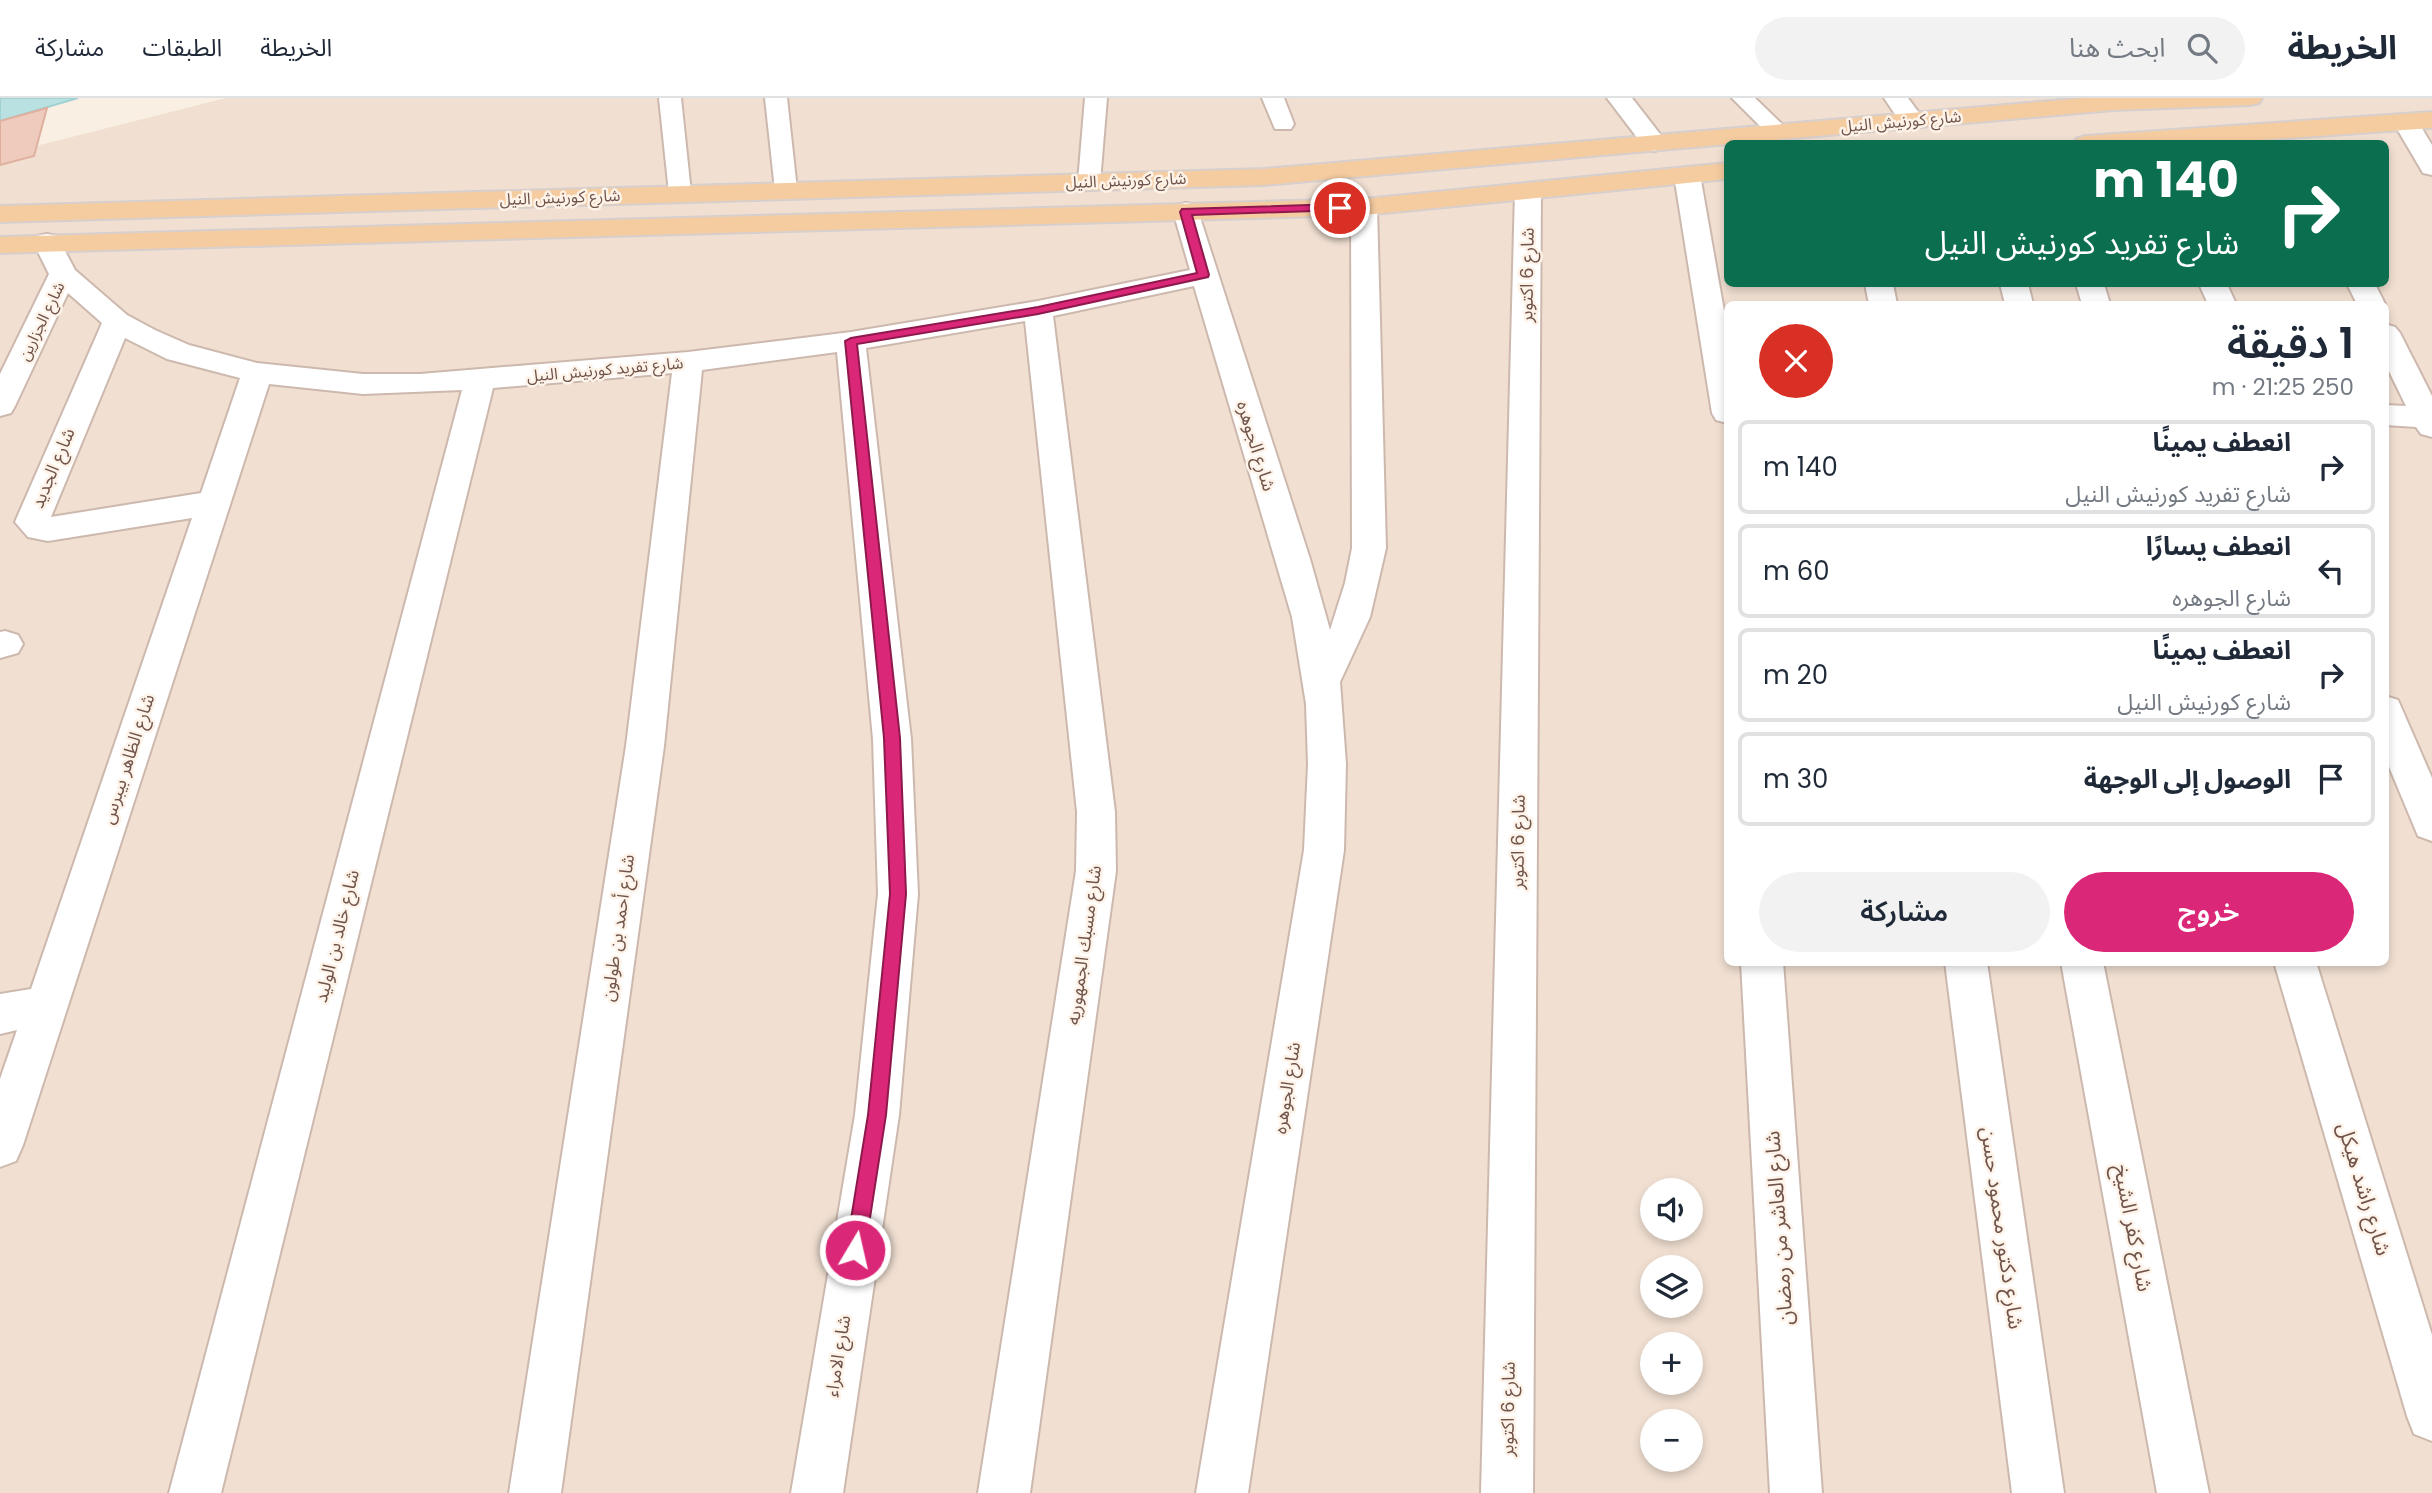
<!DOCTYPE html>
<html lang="ar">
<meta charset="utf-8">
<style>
body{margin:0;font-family:Poppins,"Noto Sans Arabic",sans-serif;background:#f2f2f3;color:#1f2937;direction:rtl;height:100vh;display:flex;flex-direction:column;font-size:26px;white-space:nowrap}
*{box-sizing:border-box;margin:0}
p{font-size:23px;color:#747a83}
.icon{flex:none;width:38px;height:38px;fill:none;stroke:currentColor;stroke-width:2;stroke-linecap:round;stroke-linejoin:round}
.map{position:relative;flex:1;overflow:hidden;direction:ltr}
.details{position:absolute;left:1724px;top:203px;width:665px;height:665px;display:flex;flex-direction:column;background:#fff;border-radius:10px;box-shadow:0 4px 10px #0003;direction:rtl}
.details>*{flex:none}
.guide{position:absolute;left:1724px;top:42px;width:665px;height:147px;border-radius:10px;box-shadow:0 4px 10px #0003;direction:rtl;background:#0b6e4f;color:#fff;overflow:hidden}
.tools{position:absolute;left:1640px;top:1080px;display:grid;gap:14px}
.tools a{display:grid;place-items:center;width:63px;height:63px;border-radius:50%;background:#fff;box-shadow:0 4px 10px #0003;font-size:35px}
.pin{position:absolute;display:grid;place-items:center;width:60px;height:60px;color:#fff;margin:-30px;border:4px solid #fff;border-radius:50%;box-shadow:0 2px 7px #0007}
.me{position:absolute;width:77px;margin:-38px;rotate:9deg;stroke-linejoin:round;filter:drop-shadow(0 0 5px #0008)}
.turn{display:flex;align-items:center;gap:24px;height:147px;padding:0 35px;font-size:32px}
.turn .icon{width:91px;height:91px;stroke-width:2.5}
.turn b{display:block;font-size:49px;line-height:60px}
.round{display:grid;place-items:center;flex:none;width:74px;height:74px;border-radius:37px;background:#f2f2f3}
.headline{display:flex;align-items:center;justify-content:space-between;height:119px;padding:0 35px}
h1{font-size:42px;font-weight:600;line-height:52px}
.cta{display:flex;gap:14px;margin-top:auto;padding:14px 35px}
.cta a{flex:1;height:80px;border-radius:42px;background:#db2777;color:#fff;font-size:28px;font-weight:600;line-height:80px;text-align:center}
.cta a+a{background:#f2f2f3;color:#1f2937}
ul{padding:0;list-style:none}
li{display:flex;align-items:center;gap:21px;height:94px;margin:0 14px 10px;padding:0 21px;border:4px solid #e0e1e3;border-radius:10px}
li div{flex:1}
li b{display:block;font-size:26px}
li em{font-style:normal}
header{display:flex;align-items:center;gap:42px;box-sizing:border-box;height:98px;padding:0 35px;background:#fff;border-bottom:2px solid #e0e1e3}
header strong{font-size:33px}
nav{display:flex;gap:38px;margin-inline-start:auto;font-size:24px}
.search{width:490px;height:63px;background:#f2f2f3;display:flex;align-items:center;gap:18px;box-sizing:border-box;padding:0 24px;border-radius:38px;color:#747a83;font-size:26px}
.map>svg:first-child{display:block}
</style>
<header>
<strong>الخريطة</strong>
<div class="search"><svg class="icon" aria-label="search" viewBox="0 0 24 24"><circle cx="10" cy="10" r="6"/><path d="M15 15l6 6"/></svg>ابحث هنا</div>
<nav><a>الخريطة</a><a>الطبقات</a><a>مشاركة</a></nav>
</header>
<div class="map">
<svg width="2432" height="1395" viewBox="0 0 2432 1395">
<rect width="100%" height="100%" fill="#faefe3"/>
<path fill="#f1e0d2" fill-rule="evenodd" d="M226 0H2432V1395H0V57ZM1727 46H2385V186H1727ZM1727 206H2385V864H1727ZM1652 1092H1690V1130H1652ZM1652 1169H1690V1208H1652ZM1652 1246H1690V1284H1652ZM1652 1323H1690V1362H1652Z"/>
<polygon fill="#b9e1e2" stroke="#a0d1d3" stroke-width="2" points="0,0 78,0 0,23"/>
<polygon fill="#eecbbd" stroke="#dfb09e" stroke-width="2" points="47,10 34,58 0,67 0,23"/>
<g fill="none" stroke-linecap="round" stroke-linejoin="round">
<defs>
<g id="lane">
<polygon points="659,0 681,0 691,95 688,100 672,100 669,95"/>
<polygon points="765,0 787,0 797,92 794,97 778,97 775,92"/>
<polygon points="1085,0 1107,0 1100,84 1097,89 1081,89 1078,84"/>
<polygon points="1262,0 1284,0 1294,26 1291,31 1275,31"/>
<polygon points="1732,0 1755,0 1790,34 1787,39 1771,39"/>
</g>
<g id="street">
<polygon points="1607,0 1632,0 1667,45 1663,50 1654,53 1645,50"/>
<polygon points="1884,0 1908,0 1925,23 1921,28 1912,31 1903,28"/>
<polygon points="2406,16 2415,19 2432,47 2432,77 2423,75 2393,24 2397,19"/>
<polygon points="1687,69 1696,71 1700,77 1727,230 1727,325 1716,322 1712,315 1674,77 1678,71"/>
<polygon points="1528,85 1537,87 1541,93 1533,1395 1481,1395 1515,93 1519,87"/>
<path d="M1364 101 1373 103 1377 109 1386 450 1370 519 1340 584 1346 666 1344 752 1248 1395H1196L1304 752 1308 666 1306 606 1292 519 1194 188 1053 218 1115 714 1116 773 1030 1395H978L1076 773 1077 714 1025 223 866 250 911 641 918 796 899 1017 843 1395H791L855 1017 878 796 873 641 837 254 702 272 664 648 561 1395H509L626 648 672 275 493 290 221 1395H169L462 292 363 296 269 286 23 1047 16 1063 0 1069V981L17 932 0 936V896L31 891 192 420 48 443 28 439 15 424 102 225 68 195 15 308 11 315 0 318V276L49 176 33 144 37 138 47 136 57 138 75 172 127 217 155 232 189 247 257 265 363 276H420L688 254 851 234 1038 203 1190 172 1173 113 1176 107 1186 105 1196 107 1310 461 1330 532 1345 485 1352 450 1351 109 1355 103ZM125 240 167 261 240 280 201 395 51 419Z"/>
<polygon points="1865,186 1893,186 1897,206 1869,206"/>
<polygon points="2000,186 2028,186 2033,206 2005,206"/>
<polygon points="2076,186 2104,186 2110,206 2082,206"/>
<polygon points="2199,186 2227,186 2236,206 2208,206"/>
<polygon points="2347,186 2375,186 2385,206 2357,206"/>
<polygon points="2385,226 2395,229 2400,235 2432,298 2432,339 2421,336 2416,329 2385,327 2385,307 2406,308 2385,265"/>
<polygon points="5,533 18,537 23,546 18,555 0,560 0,534"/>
<polygon points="2385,598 2398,602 2432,680 2432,743 2418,738 2385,659"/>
<polygon points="1741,864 1783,864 1822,1395 1770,1395"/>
<polygon points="1945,864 1987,864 2064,1395 2012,1395"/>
<polygon points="2061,864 2103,864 2209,1395 2157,1395"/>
<polygon points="2274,864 2316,864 2432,1237 2432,1343 2414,1336 2407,1318"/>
</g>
<g id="primary">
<polygon points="2085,0 2262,0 2259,5 2250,7 2113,12 1264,87 0,124 0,108 1264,71"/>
<polygon points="2432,14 2432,30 2203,46 2073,46 2076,41 2085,38"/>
<polygon points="1727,65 1727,81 1364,117 0,155 0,139 1364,101"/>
</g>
</defs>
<use href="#lane" stroke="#cdb8ae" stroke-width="4"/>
<use href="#street" stroke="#cdb8ae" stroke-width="4"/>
<use href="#primary" stroke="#d7cfcd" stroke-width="4"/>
<use href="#lane" fill="#fff" fill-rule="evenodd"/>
<use href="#street" fill="#fff" fill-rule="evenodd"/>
<use href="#primary" fill="#f5cca0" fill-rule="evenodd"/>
</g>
<polygon fill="#db2777" stroke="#8e194d" stroke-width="2" points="1340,106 1344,107 1344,112 1192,117 1209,177 1208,179 1038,216 857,246 900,640 906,796 886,1017 865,1152 862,1159 855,1162 848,1159 846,1152 868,1017 890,796 884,640 845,243 851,240 1038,209 1197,175 1180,114 1182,111"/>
<g text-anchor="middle" stroke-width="5" stroke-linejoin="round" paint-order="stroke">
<g font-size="16" fill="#70544b" stroke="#fef3e9">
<text transform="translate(1901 23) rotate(-5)" y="6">شارع كورنيش النيل</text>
<text transform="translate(1126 82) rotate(-2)" y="6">شارع كورنيش النيل</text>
<text transform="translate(560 99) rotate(-2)" y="6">شارع كورنيش النيل</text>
<text transform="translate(41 223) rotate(-64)" y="6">شارع الجزارين</text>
<text transform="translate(605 271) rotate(-5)" y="6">شارع تفريد كورنيش النيل</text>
</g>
<g font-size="18" fill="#70544b" stroke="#fef3e9">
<text transform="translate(1527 177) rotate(-89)" y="6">شارع 6 اكتوبر</text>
<text transform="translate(1256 348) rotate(73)" y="6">شارع الجوهره</text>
<text transform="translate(53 370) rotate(-67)" y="6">شارع الجديد</text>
<text transform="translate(128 661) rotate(-72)" y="6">شارع الظاهر بيبرس</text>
<text transform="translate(1518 744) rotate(-89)" y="6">شارع 6 اكتوبر</text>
<text transform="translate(618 830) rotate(-82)" y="6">شارع أحمد بن طولون</text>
<text transform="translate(337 838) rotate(-76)" y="6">شارع خالد بن الوليد</text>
<text transform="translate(1084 847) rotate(-82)" y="6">شارع مسبك الجمهوريه</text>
<text transform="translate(1287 990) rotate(-81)" y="6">شارع الجوهره</text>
<text transform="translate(838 1258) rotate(-81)" y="6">شارع الامراء</text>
<text transform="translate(1508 1311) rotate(-89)" y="6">شارع 6 اكتوبر</text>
</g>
<g font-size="21" fill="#70544b" stroke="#fef3e9">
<text transform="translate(2364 1091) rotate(73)" y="7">شارع راشد هيكل</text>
<text transform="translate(1779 1130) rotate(-94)" y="7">شارع العاشر من رمضان</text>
<text transform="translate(2002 1130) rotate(82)" y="7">شارع دكتور محمود حسن</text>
<text transform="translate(2133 1130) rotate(79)" y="7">شارع كفر الشيخ</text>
</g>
</g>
</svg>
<div class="tools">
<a><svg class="icon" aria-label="sound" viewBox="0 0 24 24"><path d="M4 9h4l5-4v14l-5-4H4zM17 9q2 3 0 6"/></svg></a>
<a><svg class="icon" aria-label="layers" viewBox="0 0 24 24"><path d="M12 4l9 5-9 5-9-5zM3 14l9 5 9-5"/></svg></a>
<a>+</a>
<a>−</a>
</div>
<div class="pin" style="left:1340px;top:110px;background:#d93025"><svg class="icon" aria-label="arrive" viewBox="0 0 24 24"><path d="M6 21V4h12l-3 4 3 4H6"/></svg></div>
<svg class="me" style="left:855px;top:1152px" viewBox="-20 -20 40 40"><circle r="17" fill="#db2777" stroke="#fff" stroke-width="3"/><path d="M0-11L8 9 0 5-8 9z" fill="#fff"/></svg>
<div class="guide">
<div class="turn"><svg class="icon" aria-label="right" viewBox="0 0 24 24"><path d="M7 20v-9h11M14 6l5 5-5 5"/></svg><div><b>140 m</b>شارع تفريد كورنيش النيل</div></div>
</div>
<section class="details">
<div class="headline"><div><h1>1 دقيقة</h1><p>250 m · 21:25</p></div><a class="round" style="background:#d93025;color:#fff"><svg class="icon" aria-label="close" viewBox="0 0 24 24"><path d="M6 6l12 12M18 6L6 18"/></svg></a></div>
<ul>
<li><svg class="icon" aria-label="right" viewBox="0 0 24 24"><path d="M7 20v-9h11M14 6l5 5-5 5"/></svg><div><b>انعطف يمينًا</b><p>شارع تفريد كورنيش النيل</p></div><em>140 m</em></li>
<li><svg class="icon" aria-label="left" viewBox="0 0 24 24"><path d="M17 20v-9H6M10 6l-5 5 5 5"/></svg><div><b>انعطف يسارًا</b><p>شارع الجوهره</p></div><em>60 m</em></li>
<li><svg class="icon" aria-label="right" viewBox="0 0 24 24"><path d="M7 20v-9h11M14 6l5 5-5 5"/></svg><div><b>انعطف يمينًا</b><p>شارع كورنيش النيل</p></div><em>20 m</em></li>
<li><svg class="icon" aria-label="arrive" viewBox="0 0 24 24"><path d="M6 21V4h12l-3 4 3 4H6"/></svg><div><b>الوصول إلى الوجهة</b></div><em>30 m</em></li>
</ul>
<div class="cta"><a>خروج</a><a>مشاركة</a></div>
</section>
</div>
